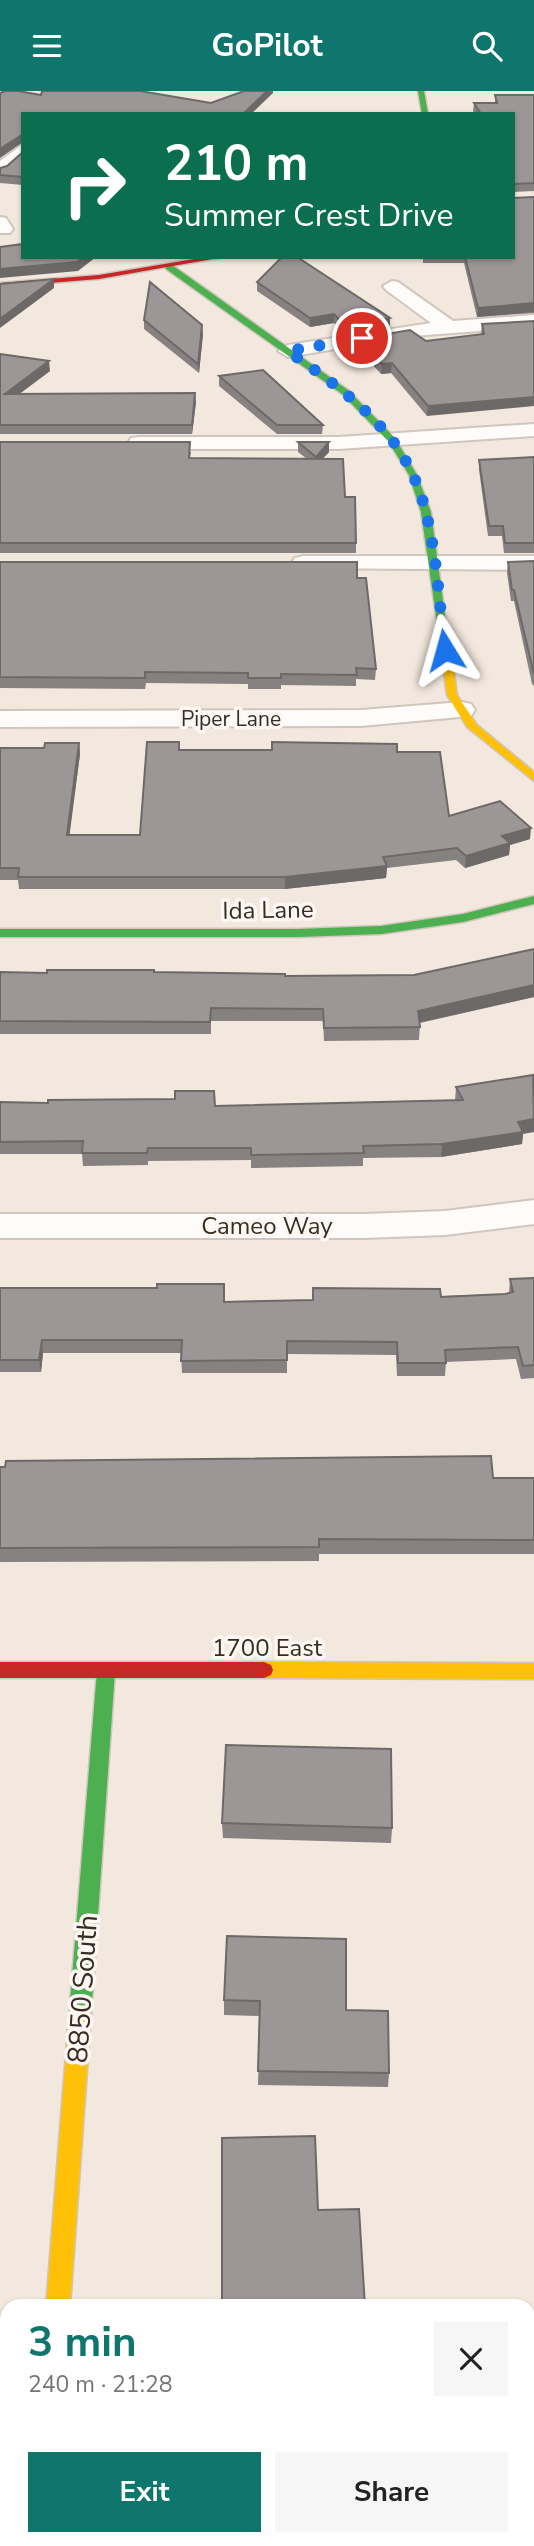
<!DOCTYPE html>
<meta charset="utf-8">
<style>
body{margin:0;font-family:"Nunito Sans",sans-serif;background:#f6f6f6;color:#222;height:100vh;display:flex;flex-direction:column;font-size:26px;white-space:nowrap}
*{box-sizing:border-box;margin:0}
p{font-size:23px;color:#767676}
.icon{flex:none;width:38px;height:38px;fill:none;stroke:currentColor;stroke-width:2;stroke-linecap:round;stroke-linejoin:round}
.map{position:relative;flex:1;overflow:hidden}
.sheet{position:absolute;left:0px;top:2208px;width:536px;height:247px;display:flex;flex-direction:column;background:#fff;border-radius:21px 21px 0 0;box-shadow:0 2px 5px #0004}
.sheet>*{flex:none}
.banner{position:absolute;left:21px;top:21px;width:494px;height:147px;border-radius:0px;box-shadow:0 2px 5px #0004;background:#0b6e4f;color:#fff;overflow:hidden}
.pin{position:absolute;display:grid;place-items:center;width:60px;height:60px;color:#fff;margin:-30px;border:4px solid #fff;border-radius:50%;box-shadow:0 2px 7px #0007}
.me{position:absolute;width:77px;margin:-38px;rotate:352deg;stroke-linejoin:round;filter:drop-shadow(0 0 5px #0008)}
.turn{display:flex;align-items:center;gap:24px;height:147px;padding:0 28px;font-size:32px}
.turn .icon{width:91px;height:91px;stroke-width:2.5}
.turn b{display:block;font-size:49px;line-height:60px}
.round{display:grid;place-items:center;flex:none;width:74px;height:74px;border-radius:0px;background:#f6f6f6}
.summary{display:flex;align-items:center;justify-content:space-between;height:119px;padding:0 28px}
h1{font-size:42px;font-weight:700;line-height:52px;color:#0f766e}
.cta{display:flex;gap:14px;margin-top:auto;padding:14px 28px}
.cta a{flex:1;height:80px;border-radius:0px;background:#0f766e;color:#fff;font-size:28px;font-weight:700;line-height:80px;text-align:center}
.cta a+a{background:#f6f6f6;color:#222}
header{display:flex;justify-content:space-between;align-items:center;height:91px;padding:0 28px;background:#0f766e;color:#fff;font-size:32px;font-weight:700}
.map>svg:first-child{display:block}
</style>
<header><svg class="icon" aria-label="menu" viewBox="0 0 24 24"><path d="M4 6h16M4 12h16M4 18h16"/></svg>GoPilot<svg class="icon" aria-label="search" viewBox="0 0 24 24"><circle cx="10" cy="10" r="6"/><path d="M15 15l6 6"/></svg></header>
<div class="map">
<svg width="534" height="2455" viewBox="0 0 534 2455">
<rect width="100%" height="100%" fill="#f3e8dd"/>
<g fill="none" stroke-linecap="round" stroke-linejoin="round">
<defs>
<g id="street">
<polygon points="23,53 23,66 6,81 0,83 0,70"/>
<polygon points="0,126 6,127 13,138 10,142 0,142"/>
<polygon points="392,190 398,191 453,230 534,224 534,236 413,245 288,266 278,260 288,254 431,232 386,199 383,195"/>
<polygon points="534,333 534,345 339,358 139,358 131,357 128,352 131,347 139,346 339,346"/>
<polygon points="303,465 534,465 534,479 295,477 291,472 295,467"/>
<polygon points="462,611 471,613 475,619 471,625 361,635 0,636 0,620 361,619"/>
<polygon points="534,1109 534,1133 445,1144 364,1147 0,1147 0,1123 364,1123 445,1120"/>
<polygon points="10,2448 72,2448 71,2455 9,2455"/>
</g>
<g id="fast">
<polygon points="418,0 424,0 428,23 422,23"/>
<polygon points="166,174 172,174 348,299 395,347 417,384 431,421 448,547 439,545 421,421 409,384 388,350 342,303 166,178"/>
<polygon points="534,805 534,813 463,831 381,843 298,846 0,846 0,838 298,838 381,835 463,823"/>
<polygon points="106,1572 113,1575 115,1580 91,1924 88,1931 80,1934 72,1931 69,1924 97,1580 99,1575"/>
</g>
<g id="slow">
<polygon points="444,542 449,545 457,604 477,634 534,681 534,690 467,636 447,604 439,545"/>
<polygon points="264,1571 534,1572 534,1588 264,1587 257,1584 255,1579 257,1574"/>
<polygon points="80,1914 88,1917 91,1924 70,2216 46,2216 69,1924 72,1917"/>
</g>
<g id="jam">
<polygon points="206,166 224,166 99,188 0,196 0,192 99,184"/>
<polygon points="0,1571 264,1571 271,1574 273,1579 271,1584 264,1587 0,1587"/>
</g>
</defs>
<use href="#street" stroke="#d0c6bd" stroke-width="4"/>
<use href="#fast" stroke="#d0c6bd" stroke-width="3"/>
<use href="#slow" stroke="#d0c6bd" stroke-width="3"/>
<use href="#jam" stroke="#d0c6bd" stroke-width="3"/>
<use href="#street" fill="#fdfcfa" fill-rule="evenodd"/>
<use href="#fast" fill="#4caf50" fill-rule="evenodd"/>
<use href="#slow" fill="#ffc107" fill-rule="evenodd"/>
<use href="#jam" fill="#c62828" fill-rule="evenodd"/>
</g>
<g fill="#878181">
<polygon points="495,4 534,4 534,100 513,101 513,23 475,23 473,20 474,12 495,12"/>
<polygon points="23,61 23,94 0,92 0,77 7,75"/>
<polygon points="534,106 534,222 477,226 464,172 423,172 423,166 513,166"/>
<polygon points="257,191 390,236 344,243 334,232 310,236 257,200"/>
<polygon points="144,229 203,243 199,282 144,238"/>
<polygon points="534,230 427,325 391,282 381,283 357,257 358,248 426,250 481,243 482,233"/>
<polygon points="0,263 50,280 19,303 196,311 192,343 0,343"/>
<polygon points="219,285 323,334 322,343 277,343 219,295"/>
<polygon points="0,351 191,361 190,367 307,368 298,361 298,351 329,351 329,361 322,368 345,406 356,452 356,462 0,462"/>
<polygon points="534,366 534,462 504,462 502,445 488,445 479,379 479,369"/>
<polygon points="534,470 534,595 532,593 514,510 511,510 507,482 508,471"/>
<polygon points="0,471 357,487 376,578 375,589 356,588 356,595 281,594 281,598 248,598 248,593 146,592 145,598 0,597"/>
<polygon points="79,652 80,663 69,744 140,744 179,659 397,661 449,725 530,748 510,754 509,764 465,777 456,769 387,777 386,787 285,798 19,798 18,789 0,789 0,657 44,657"/>
<polygon points="534,858 534,906 420,932 419,949 324,950 323,930 211,930 211,943 0,943 0,881 154,881 285,885 414,884"/>
<polygon points="456,996 523,1043 522,1053 441,1066 363,1067 363,1075 251,1077 251,1069 148,1070 148,1074 83,1075 82,1063 0,1063 0,1011 215,1015 455,1010"/>
<polygon points="534,1187 534,1287 521,1288 516,1268 446,1271 445,1285 397,1285 396,1264 287,1263 287,1282 182,1282 181,1262 43,1262 41,1281 0,1281 0,1197 225,1210 313,1209 505,1203 509,1202 510,1188"/>
<polygon points="0,1376 534,1387 534,1463 319,1463 319,1470 0,1471"/>
<polygon points="222,1732 392,1737 391,1752 223,1747"/>
<polygon points="227,1845 346,1919 389,1982 388,1996 258,1994 260,1925 224,1924 224,1909"/>
</g>
<g fill="#6e6969">
<polygon points="267,0 273,0 273,2 251,23 243,23"/>
<polygon points="23,43 23,51 0,67 0,58"/>
<polygon points="84,166 96,166 78,180 0,187 0,178"/>
<polygon points="54,188 54,197 0,237 0,228"/>
<polygon points="534,212 534,221 477,226 478,217"/>
<polygon points="334,223 334,232 310,236 310,227"/>
<polygon points="390,227 390,236 344,243 344,234"/>
<polygon points="202,234 203,243 199,282 198,273"/>
<polygon points="49,270 50,280 6,313 5,303"/>
<polygon points="392,272 391,282 381,283 382,273"/>
<polygon points="195,302 196,311 192,343 192,334"/>
<polygon points="534,306 534,315 427,325 428,315"/>
<polygon points="329,351 329,361 316,375 316,366"/>
<polygon points="79,652 80,663 68,756 67,744"/>
<polygon points="531,737 530,748 510,754 509,764 465,777 466,765 502,745"/>
<polygon points="387,775 386,787 285,798 285,786"/>
<polygon points="534,894 534,906 417,932 418,920"/>
<polygon points="534,1028 534,1041 523,1043 522,1053 441,1066 442,1053 518,1031"/>
<polygon points="42,1249 43,1262 41,1281 39,1269"/>
</g>
<g fill="#9d9696" stroke="#6e6969" stroke-width="2">
<polygon points="5,0 18,0 41,4 42,0 140,0 211,12 244,0 267,0 243,23 23,23 23,43 0,58 0,2"/>
<polygon points="495,4 534,4 534,92 513,93 513,23 481,23 474,12 497,12"/>
<polygon points="23,61 23,86 0,84 0,77 7,75"/>
<polygon points="534,106 534,212 478,217 465,166 513,166 513,107"/>
<polygon points="23,153 23,166 84,166 77,171 0,178 0,156"/>
<polygon points="282,166 297,166 390,227 344,234 334,223 310,227 257,191"/>
<polygon points="54,188 0,228 0,193"/>
<polygon points="150,191 202,234 198,273 144,229"/>
<polygon points="534,230 534,306 428,315 392,272 382,273 358,248 410,239 426,250 484,243 482,233"/>
<polygon points="0,263 49,270 5,303 195,302 192,334 0,334"/>
<polygon points="263,279 323,334 277,334 219,285"/>
<polygon points="0,351 190,351 189,367 343,368 345,406 355,406 356,452 0,452"/>
<polygon points="298,351 329,351 316,366"/>
<polygon points="534,366 534,452 505,452 503,435 489,435 479,369"/>
<polygon points="534,470 534,583 514,499 512,499 508,471"/>
<polygon points="0,471 357,471 357,487 366,487 376,578 356,577 357,584 281,583 281,587 248,587 248,582 145,581 145,587 0,586"/>
<polygon points="147,651 179,651 179,659 272,659 272,651 397,653 397,661 440,661 449,725 500,710 531,737 502,745 510,752 466,765 457,757 383,766 387,775 285,786 18,786 19,777 0,777 0,657 44,657 45,652 79,652 67,744 140,744"/>
<polygon points="534,858 534,894 418,920 420,936 324,937 323,918 211,917 210,931 0,930 0,881 47,882 47,879 154,879 154,881 285,883 285,885 414,884"/>
<polygon points="533,984 534,1028 518,1031 523,1041 442,1053 363,1055 364,1062 251,1064 251,1057 148,1057 147,1062 82,1062 83,1050 0,1051 0,1011 48,1012 48,1009 175,1008 175,1000 214,1000 215,1015 463,1009 456,996"/>
<polygon points="534,1187 534,1274 523,1275 518,1256 445,1259 446,1272 398,1272 397,1251 287,1250 287,1269 181,1270 182,1249 42,1249 39,1269 0,1269 0,1197 157,1197 157,1193 224,1193 224,1211 313,1209 313,1197 440,1198 441,1206 505,1203 513,1201 510,1188"/>
<polygon points="491,1365 493,1387 534,1387 534,1449 319,1448 319,1456 0,1457 0,1376 5,1376 6,1370"/>
<polygon points="226,1654 391,1658 392,1737 222,1732"/>
<polygon points="227,1845 346,1848 346,1919 388,1920 389,1982 258,1980 260,1910 224,1909"/>
<polygon points="315,2045 318,2119 359,2118 365,2216 222,2216 222,2047"/>
<polygon points="208,2448 325,2448 325,2455 207,2455"/>
</g>
<g fill="none" stroke-linecap="round" stroke-linejoin="round">
<path stroke="#1a73e8" stroke-width="12" stroke-dasharray="0 21.6" d="M362 247 288 260C336 294 388 329 413 384 436 434 438 504 445 559"/>
</g>
<g text-anchor="middle" stroke-width="7" stroke-linejoin="round" paint-order="stroke">
<g font-size="21" fill="#372d24" stroke="#fcf7f2">
<text x="231" y="635">Piper Lane</text>
</g>
<g font-size="24" fill="#372d24" stroke="#fcf7f2">
<text transform="translate(268 819) rotate(-1)" y="8">Ida Lane</text>
<text x="267" y="1143">Cameo Way</text>
<text x="267" y="1565">1700 East</text>
</g>
<g font-size="28" fill="#372d24" stroke="#fcf7f2">
<text transform="translate(82 1898) rotate(-86)" y="10">8850 South</text>
</g>
</g>
</svg>
<div class="pin" style="left:362px;top:247px;background:#d93025"><svg class="icon" aria-label="arrive" viewBox="0 0 24 24"><path d="M6 21V4h12l-3 4 3 4H6"/></svg></div>
<svg class="me" style="left:445px;top:559px" viewBox="-20 -20 40 40"><path d="M0-17L14 15 0 8-14 15z" fill="#1a73e8" stroke="#fff" stroke-width="4"/></svg>
<div class="banner">
<div class="turn"><svg class="icon" aria-label="right" viewBox="0 0 24 24"><path d="M7 20v-9h11M14 6l5 5-5 5"/></svg><div><b>210 m</b>Summer Crest Drive</div></div>
</div>
<section class="sheet">
<div class="summary"><div><h1>3 min</h1><p>240 m · 21:28</p></div><a class="round"><svg class="icon" aria-label="close" viewBox="0 0 24 24"><path d="M6 6l12 12M18 6L6 18"/></svg></a></div>
<div class="cta"><a>Exit</a><a>Share</a></div>
</section>
</div>
